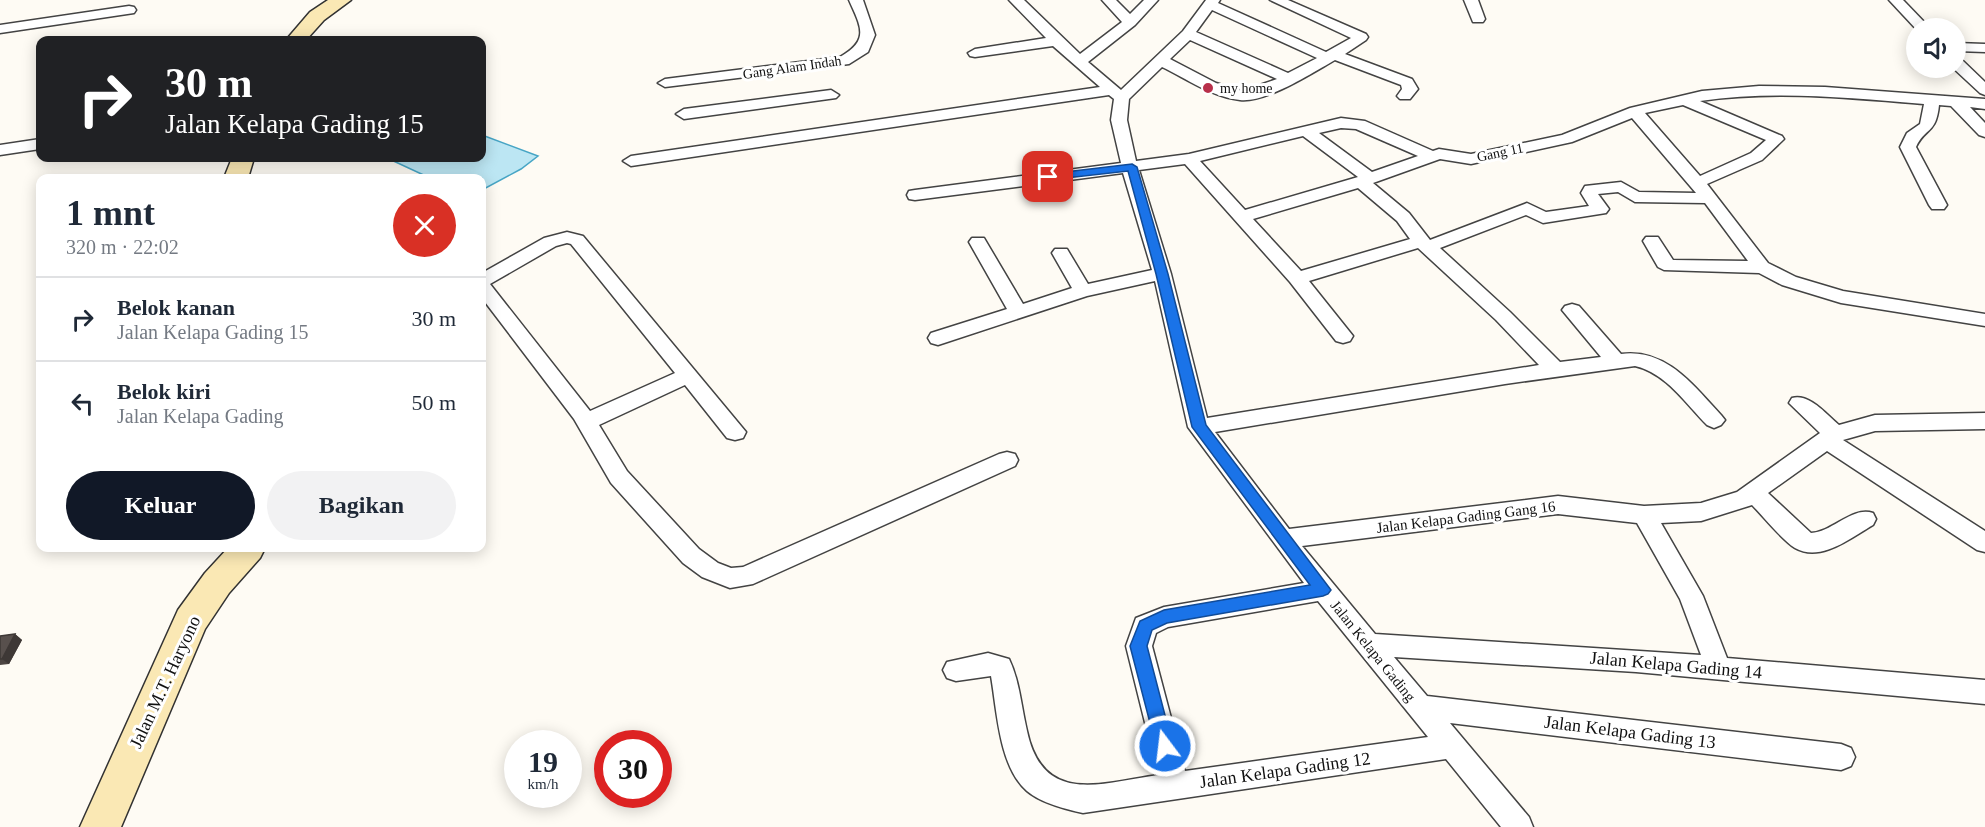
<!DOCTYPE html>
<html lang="id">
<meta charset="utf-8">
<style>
body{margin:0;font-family:"Times New Roman",serif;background:#f2f2f3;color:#1f2937;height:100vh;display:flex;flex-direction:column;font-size:22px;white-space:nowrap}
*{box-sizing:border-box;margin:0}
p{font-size:20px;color:#747a83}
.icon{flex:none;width:33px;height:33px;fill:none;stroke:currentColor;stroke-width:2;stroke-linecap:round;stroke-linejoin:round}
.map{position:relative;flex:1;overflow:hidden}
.sheet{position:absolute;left:36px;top:174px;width:450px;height:378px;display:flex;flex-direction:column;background:#fff;border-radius:12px;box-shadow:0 3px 15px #0003}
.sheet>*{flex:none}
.banner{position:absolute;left:36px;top:36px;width:450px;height:126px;border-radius:12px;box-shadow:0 3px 15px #0003;background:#202124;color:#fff;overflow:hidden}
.fabs{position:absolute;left:1906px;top:18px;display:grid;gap:12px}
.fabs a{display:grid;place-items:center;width:60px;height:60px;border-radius:50%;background:#fff;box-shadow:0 3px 15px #0003;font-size:30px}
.speed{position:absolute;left:504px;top:730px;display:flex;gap:12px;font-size:30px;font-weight:700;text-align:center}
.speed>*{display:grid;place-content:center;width:78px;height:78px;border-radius:50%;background:#fff;box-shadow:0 3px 15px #0003;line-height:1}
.speed small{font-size:15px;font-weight:400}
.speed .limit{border:9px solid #d22;background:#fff;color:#111}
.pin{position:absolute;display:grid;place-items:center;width:51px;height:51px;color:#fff;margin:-26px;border-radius:12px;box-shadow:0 3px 9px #0006}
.me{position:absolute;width:66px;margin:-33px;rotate:345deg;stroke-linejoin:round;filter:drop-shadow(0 0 4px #0008)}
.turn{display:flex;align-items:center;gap:21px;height:126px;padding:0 30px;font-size:27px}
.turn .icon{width:78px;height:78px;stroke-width:2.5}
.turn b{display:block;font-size:42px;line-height:51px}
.round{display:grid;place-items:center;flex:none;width:63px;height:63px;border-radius:32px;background:#f2f2f3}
.headline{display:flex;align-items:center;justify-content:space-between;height:102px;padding:0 30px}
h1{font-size:36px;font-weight:800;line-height:45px}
.primary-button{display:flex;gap:12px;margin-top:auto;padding:12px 30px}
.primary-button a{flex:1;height:69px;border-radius:36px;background:#111827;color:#fff;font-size:24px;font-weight:800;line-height:69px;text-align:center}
.primary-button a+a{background:#f2f2f3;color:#1f2937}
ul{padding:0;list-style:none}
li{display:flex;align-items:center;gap:18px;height:84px;padding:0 30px;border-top:2px solid #e0e1e3}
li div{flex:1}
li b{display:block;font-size:22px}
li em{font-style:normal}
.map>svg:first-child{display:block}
</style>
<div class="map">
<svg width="1985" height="827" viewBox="0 0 1985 827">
<rect width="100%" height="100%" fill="#fefbf4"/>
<polygon fill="#bce6f3" stroke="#47a5c5" stroke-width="1.5" points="482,135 538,156 521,169 482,190 482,178 430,178 387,158 482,158"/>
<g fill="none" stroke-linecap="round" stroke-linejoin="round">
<defs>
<g id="street">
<path d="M849 0H863L875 35 868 52 849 64 665 87 658 83 665 79 840 57C870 40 861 27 849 0Z"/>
<path d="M1009 0H1024L1080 54 1122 22 1102 0H1116L1130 14 1144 0H1158L1135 25 1088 62 1121 90 1183 31 1206 0H1220L1218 3 1326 52 1351 38 1270 0H1288L1366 34 1368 37 1366 40 1345 54 1412 79 1418 89 1410 99H1400L1397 96 1402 89 1401 85 1335 60C1312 73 1266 103 1240 100 1212 97 1187 79 1162 67L1129 99 1127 120 1136 161 1189 154 1341 118 1365 121 1433 151 1439 149 1471 154 1562 135 1630 108 1702 91 1759 86 1825 87 1985 99V109L1970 107 1985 123V137L1979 135 1951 106 1939 105C1936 135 1925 127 1916 147L1947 205 1944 209H1932L1929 205 1900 147 1907 133 1920 124 1924 104C1849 98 1775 90 1700 101L1782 136 1784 139 1762 160 1707 184 1768 263 1796 277 1843 291 1985 314V326L1841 303 1782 285 1759 273 1664 270 1658 267 1643 241 1646 237H1658L1673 260 1748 261 1705 203 1635 202 1618 192 1598 194 1609 209 1606 213 1543 223 1526 215 1440 248 1510 312 1560 362 1601 357 1562 310 1565 306 1572 304 1579 306 1621 354C1666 348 1693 385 1721 415L1725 420 1721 425 1714 428 1707 425C1686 404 1666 373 1635 366L1505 384 1215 432 1289 529 1558 496 1644 506 1701 503 1737 492 1820 433 1789 403 1792 398C1809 393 1826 414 1839 425L1875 415 1985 413V429L1875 431 1843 440 1985 531V552L1977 550 1827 451 1768 493 1811 533C1833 532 1852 506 1873 513L1876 519 1873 525C1852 537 1821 563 1795 548 1781 539 1764 517 1752 505L1701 521 1661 523 1703 596 1727 658 1985 680V704L1636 672 1394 657 1427 696 1841 744 1851 748 1855 757 1851 766 1841 770 1450 723 1529 817 1533 827H1501L1446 759 1083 813C1065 809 1041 803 1027 791 999 767 997 710 991 676L956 681 947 678 943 670 947 662 988 653 1009 659C1020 682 1021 706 1027 731 1043 806 1101 783 1158 775L1126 646 1136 618 1164 607 1304 583 1188 427 1155 281 1087 296 938 345 931 343 928 338 931 333 1007 309 969 242 972 238H984L1023 304 1072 288 1052 253 1055 249H1067L1088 284 1152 270 1123 173 915 200 909 199 907 195 909 191 915 190 1121 163 1111 120 1114 99 1109 95 631 166 623 161 631 156 1100 87 1053 46 975 57 970 56 968 53 975 49 1046 38ZM1212 10 1317 58 1288 73 1196 32ZM1190 40 1277 79 1242 91 1216 83 1170 59ZM1683 105 1766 140 1751 153 1700 176 1645 113ZM1632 118 1696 193 1639 192 1621 182 1585 186 1581 193 1589 206 1546 212 1527 203 1430 240 1409 213 1373 183 1440 159 1471 164 1572 142ZM1341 128 1356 129 1418 156 1372 172 1319 133ZM1303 136 1358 177 1245 210 1200 161ZM1185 164 1290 282 1336 341 1343 343 1350 341 1353 336 1309 281 1418 248 1496 320 1539 365 1207 418 1171 274 1139 170ZM1358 188 1397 221 1410 239 1301 271 1253 219ZM1558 514 1637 523 1680 599 1701 655 1375 634 1302 546ZM1318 601 1428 737 1185 771 1152 646 1156 633 1168 627Z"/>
<polygon points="1464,0 1478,0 1485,19 1483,22 1473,22"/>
<polygon points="1889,0 1903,0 1930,28 1917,30"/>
<polygon points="129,6 134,7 136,10 134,13 0,33 0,25"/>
<polygon points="1956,43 1985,44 1985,52 1956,51"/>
<polygon points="1956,58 1961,59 1985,82 1985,95 1980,93 1953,68 1956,68"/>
<polygon points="831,90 839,95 836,98 684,119 676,114 684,109"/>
<polygon points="40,139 40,149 0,155 0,145"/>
<path d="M567 232 583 236 746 432 743 438 735 440 727 438 685 385 599 425 627 471 699 549 718 563 731 568 743 567 999 454 1007 452 1015 454 1018 460 1015 466 753 584 730 588 702 577 683 563 611 483 574 419 482 298V273L544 238ZM567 243 571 244 675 373 590 411 490 284 556 246Z"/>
</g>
<g id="secondary">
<polygon points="328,0 351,0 324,20 306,40 286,40 310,12"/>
<polygon points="232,158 254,158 248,178 224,178"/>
<polygon points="228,548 265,548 260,558 229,593 205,629 121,827 80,827 178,610 205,573"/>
</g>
</defs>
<use href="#street" stroke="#434343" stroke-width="3"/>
<use href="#secondary" stroke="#323232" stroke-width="3"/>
<use href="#street" fill="#fff" fill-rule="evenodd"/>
<use href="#secondary" fill="#fae8b4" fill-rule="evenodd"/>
</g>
<polygon fill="#4c4542" points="15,634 22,640 9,664 0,665 0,636"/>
<polygon fill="#3e3836" points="15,634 22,640 9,664 2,659"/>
<polygon fill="#58504d" stroke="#3e3836" stroke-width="1.5" points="15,634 2,659 0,659 0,636"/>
<polygon fill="#1a73e8" stroke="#114b97" stroke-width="1.5" points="1132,164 1137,167 1168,274 1206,425 1331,590 1328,594 1323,596 1167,623 1152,630 1147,646 1173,746 1171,752 1165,754 1158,752 1156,746 1130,646 1140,621 1164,610 1310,585 1192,427 1156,274 1128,171 1048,180 1042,177 1048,174"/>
<circle fill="#b8304a" stroke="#fff" stroke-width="2" cx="1208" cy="88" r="6"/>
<g text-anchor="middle" stroke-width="6" stroke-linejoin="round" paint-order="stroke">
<g font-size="14" fill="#101010" stroke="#fff">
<text transform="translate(792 67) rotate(-8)" y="5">Gang Alam Indah</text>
<text transform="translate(1500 152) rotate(-12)" y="5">Gang 11</text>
</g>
<g font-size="14" fill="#101010" stroke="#fff" text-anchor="start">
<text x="1220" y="93">my home</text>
</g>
<g font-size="15" fill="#101010" stroke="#fff">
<text transform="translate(1466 517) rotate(-7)" y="5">Jalan Kelapa Gading Gang 16</text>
<text transform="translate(1373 651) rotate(51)" y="5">Jalan Kelapa Gading</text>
</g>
<g font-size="18" fill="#101010" stroke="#fff">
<text transform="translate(1676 665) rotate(5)" y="6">Jalan Kelapa Gading 14</text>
<text transform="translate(165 682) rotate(-65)" y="6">Jalan M.T. Haryono</text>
<text transform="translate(1630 732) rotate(7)" y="6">Jalan Kelapa Gading 13</text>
<text transform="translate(1285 770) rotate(-8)" y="6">Jalan Kelapa Gading 12</text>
</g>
</g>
</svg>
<div class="fabs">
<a><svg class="icon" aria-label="sound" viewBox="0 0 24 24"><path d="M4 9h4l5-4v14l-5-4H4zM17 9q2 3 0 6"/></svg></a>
</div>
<div class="speed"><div>19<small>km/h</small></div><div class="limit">30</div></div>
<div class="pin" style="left:1048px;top:177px;background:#d93025"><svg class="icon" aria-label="arrive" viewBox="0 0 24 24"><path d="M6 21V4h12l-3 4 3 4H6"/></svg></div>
<svg class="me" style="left:1165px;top:746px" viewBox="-20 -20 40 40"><circle r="17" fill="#1a73e8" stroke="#fff" stroke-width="3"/><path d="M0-11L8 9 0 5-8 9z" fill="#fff"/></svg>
<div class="banner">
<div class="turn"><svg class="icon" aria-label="right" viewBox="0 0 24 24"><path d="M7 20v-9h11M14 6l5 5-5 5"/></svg><div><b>30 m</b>Jalan Kelapa Gading 15</div></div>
</div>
<section class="sheet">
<div class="headline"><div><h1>1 mnt</h1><p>320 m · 22:02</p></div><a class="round" style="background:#d93025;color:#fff"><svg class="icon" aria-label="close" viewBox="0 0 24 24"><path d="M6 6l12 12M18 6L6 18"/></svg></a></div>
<ul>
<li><svg class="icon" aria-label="right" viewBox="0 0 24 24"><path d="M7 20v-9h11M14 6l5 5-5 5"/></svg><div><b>Belok kanan</b><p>Jalan Kelapa Gading 15</p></div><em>30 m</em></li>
<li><svg class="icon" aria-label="left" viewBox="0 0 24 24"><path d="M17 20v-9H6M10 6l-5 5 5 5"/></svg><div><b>Belok kiri</b><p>Jalan Kelapa Gading</p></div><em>50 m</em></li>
</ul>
<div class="primary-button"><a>Keluar</a><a>Bagikan</a></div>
</section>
</div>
